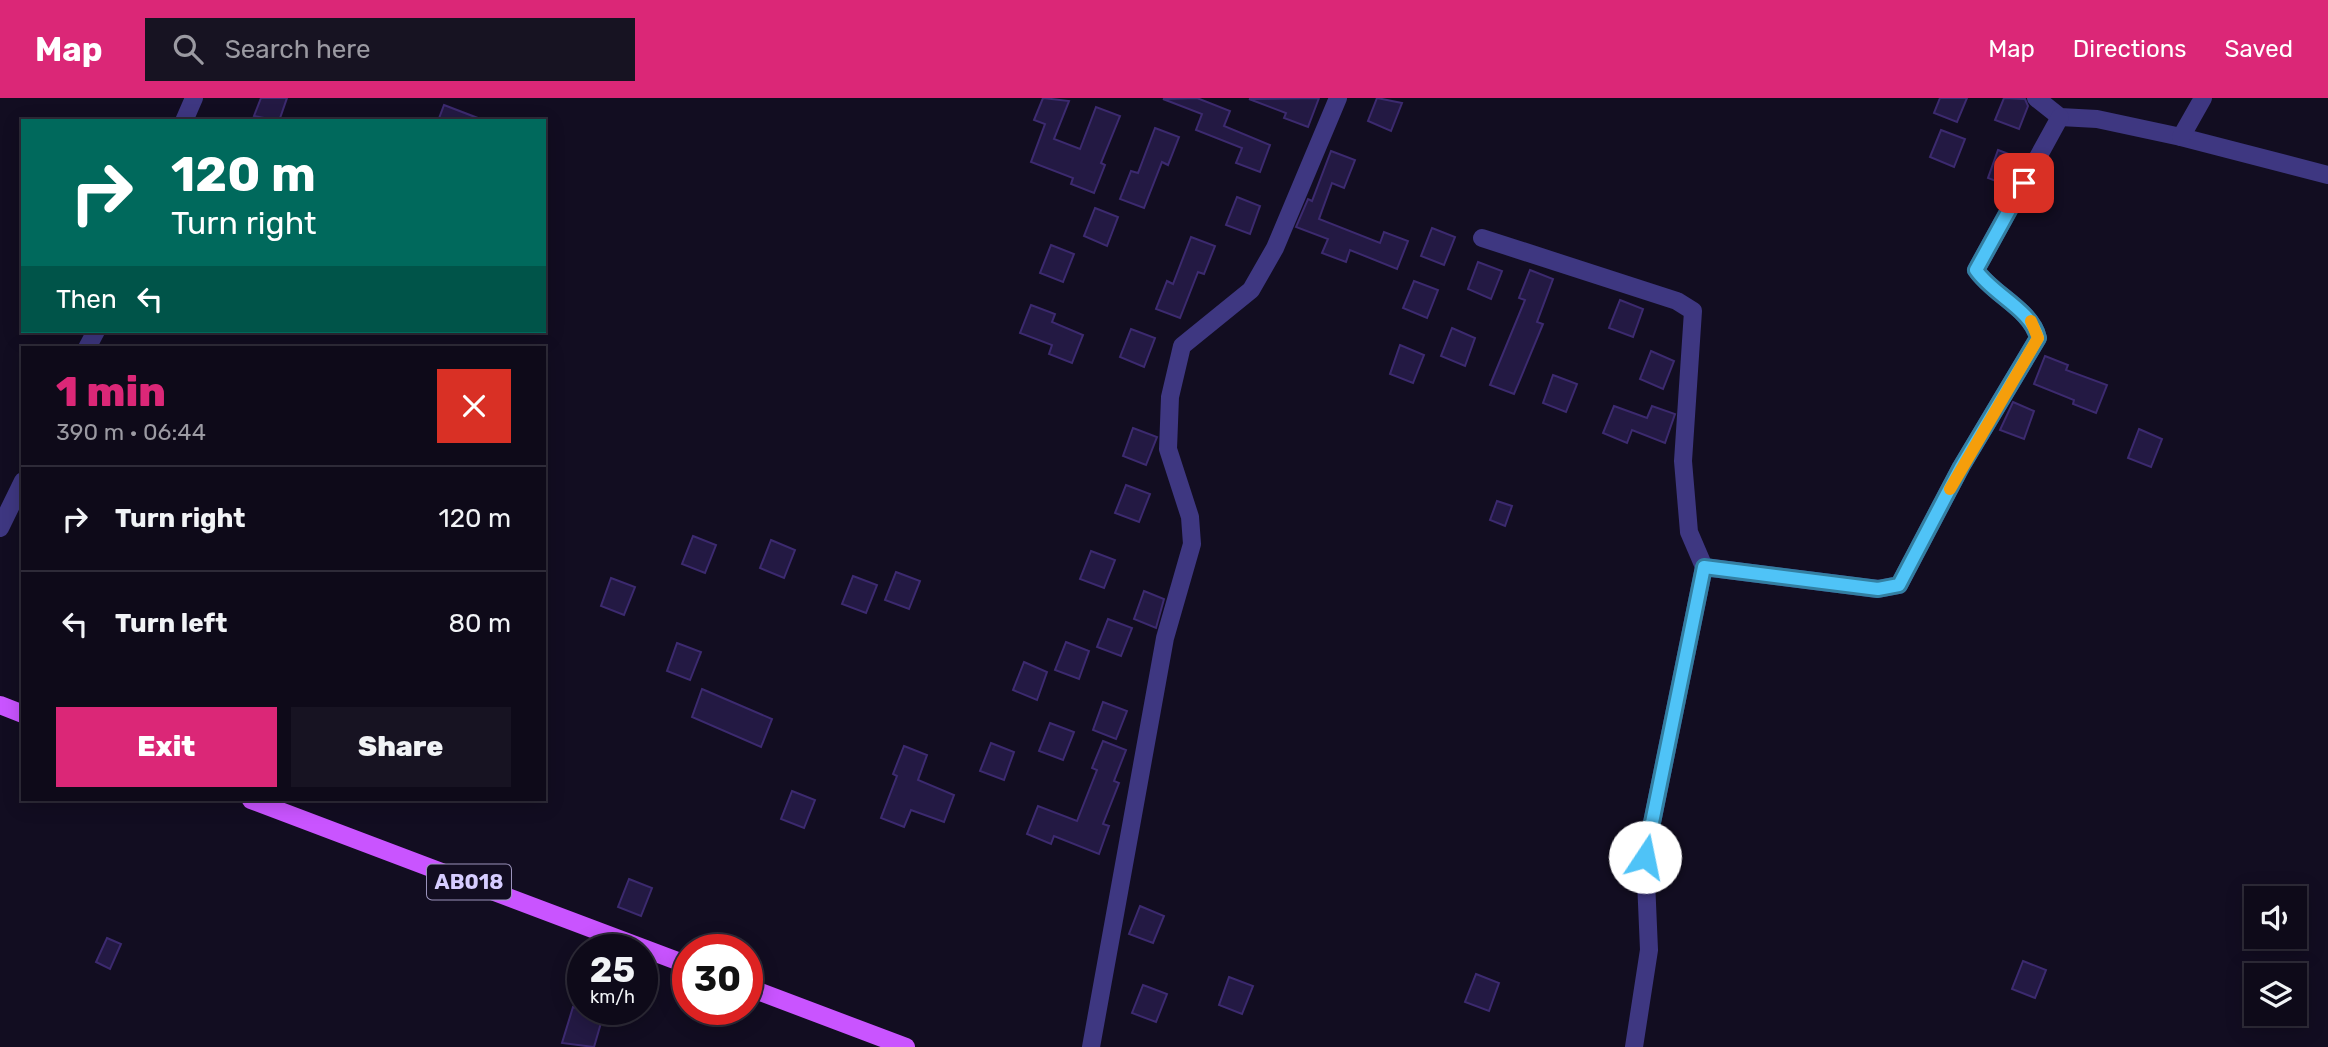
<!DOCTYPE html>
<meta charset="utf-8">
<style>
body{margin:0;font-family:Rubik,sans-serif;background:#171322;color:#f1f3f6;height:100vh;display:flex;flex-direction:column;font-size:26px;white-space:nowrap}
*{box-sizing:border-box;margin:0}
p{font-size:23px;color:#9b9aa2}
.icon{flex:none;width:38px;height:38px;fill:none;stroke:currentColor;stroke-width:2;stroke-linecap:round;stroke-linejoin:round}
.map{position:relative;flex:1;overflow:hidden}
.side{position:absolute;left:21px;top:248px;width:525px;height:455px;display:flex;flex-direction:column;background:#0e0a19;border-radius:0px;box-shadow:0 4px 18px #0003,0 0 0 2px #2e2b38}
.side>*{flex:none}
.guide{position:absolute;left:21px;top:21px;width:525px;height:214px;border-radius:0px;box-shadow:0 4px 18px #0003,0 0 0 2px #2e2b38;background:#00695c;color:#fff;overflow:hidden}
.buttons{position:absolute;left:2244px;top:788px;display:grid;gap:14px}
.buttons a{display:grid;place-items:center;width:63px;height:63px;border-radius:0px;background:#0e0a19;box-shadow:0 4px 18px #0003,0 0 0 2px #2e2b38;font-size:35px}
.speed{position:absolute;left:567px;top:836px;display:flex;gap:14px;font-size:35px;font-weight:700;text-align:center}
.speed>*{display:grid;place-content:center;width:91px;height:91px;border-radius:50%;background:#0e0a19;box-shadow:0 4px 18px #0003,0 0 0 2px #2e2b38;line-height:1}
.speed small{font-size:18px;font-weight:400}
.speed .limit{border:10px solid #d22;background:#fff;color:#111}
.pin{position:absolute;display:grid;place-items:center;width:60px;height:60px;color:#fff;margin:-30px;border-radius:14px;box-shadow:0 4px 10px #0006}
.me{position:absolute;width:77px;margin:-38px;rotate:11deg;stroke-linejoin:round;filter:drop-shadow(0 0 5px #0008)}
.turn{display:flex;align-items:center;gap:24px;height:147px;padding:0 35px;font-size:32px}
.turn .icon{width:91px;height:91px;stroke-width:2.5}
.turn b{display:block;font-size:49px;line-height:60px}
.then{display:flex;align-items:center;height:66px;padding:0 35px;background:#0003;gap:14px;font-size:26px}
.round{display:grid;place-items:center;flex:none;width:74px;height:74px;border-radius:0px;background:#171322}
.headline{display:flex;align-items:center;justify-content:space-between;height:119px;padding:0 35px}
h1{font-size:42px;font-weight:800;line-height:52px;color:#db2777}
.primary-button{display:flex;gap:14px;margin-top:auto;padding:14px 35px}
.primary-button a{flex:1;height:80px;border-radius:0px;background:#db2777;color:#fff;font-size:28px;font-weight:800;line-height:80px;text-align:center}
.primary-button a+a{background:#171322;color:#f1f3f6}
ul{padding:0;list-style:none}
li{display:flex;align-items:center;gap:21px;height:105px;padding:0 35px;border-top:2px solid #2e2b38}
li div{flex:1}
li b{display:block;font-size:26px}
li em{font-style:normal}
header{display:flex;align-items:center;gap:42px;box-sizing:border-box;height:98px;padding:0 35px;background:#db2777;color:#fff}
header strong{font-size:33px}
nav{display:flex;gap:38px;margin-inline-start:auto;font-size:24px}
.search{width:490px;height:63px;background:#171322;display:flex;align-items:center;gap:18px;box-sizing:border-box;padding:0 24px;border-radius:0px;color:#9b9aa2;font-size:26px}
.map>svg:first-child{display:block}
</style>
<header>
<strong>Map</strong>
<div class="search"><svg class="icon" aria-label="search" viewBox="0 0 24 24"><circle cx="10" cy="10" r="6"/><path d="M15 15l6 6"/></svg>Search here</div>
<nav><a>Map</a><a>Directions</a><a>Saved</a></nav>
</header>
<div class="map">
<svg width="2328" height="949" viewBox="0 0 2328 949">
<rect width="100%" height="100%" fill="#120d21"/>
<g fill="#231943" stroke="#3c2a6f" stroke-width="2">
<polygon points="261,0 287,0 279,23 254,18"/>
<polygon points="1043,0 1069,3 1054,41 1080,51 1096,9 1120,18 1101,65 1105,67 1094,95 1071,86 1073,80 1031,64 1045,26 1034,22"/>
<polygon points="1197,0 1230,13 1224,28 1270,47 1260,74 1236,65 1242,50 1196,32 1202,16 1163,1"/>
<polygon points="1319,0 1308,29 1284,20 1286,15 1249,1"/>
<polygon points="1377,0 1402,5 1391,33 1368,23"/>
<polygon points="1940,0 1967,0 1957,24 1934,15"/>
<polygon points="2004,0 2025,1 2028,8 2019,31 1995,22"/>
<polygon points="444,7 483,22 482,23 438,23"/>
<polygon points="1155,30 1179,39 1168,67 1162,64 1144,110 1120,101 1131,73 1138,75"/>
<polygon points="1941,32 1965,41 1954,69 1930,59"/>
<polygon points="1998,52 2022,61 2009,88 1988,80"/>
<polygon points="1331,53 1355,62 1344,90 1332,85 1319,121 1380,145 1384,134 1408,143 1397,171 1350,152 1346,164 1322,155 1328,141 1296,129 1308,101 1312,103"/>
<polygon points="1237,99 1260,108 1250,136 1226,127"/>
<polygon points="1095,110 1118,119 1107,148 1084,138"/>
<polygon points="1432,130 1455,139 1444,167 1421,158"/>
<polygon points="1191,139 1215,148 1204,176 1198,174 1180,220 1156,211 1167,183 1173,186"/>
<polygon points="1051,147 1074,156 1063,184 1040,175"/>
<polygon points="1478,164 1502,173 1491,201 1468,191"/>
<polygon points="1530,172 1553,181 1537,224 1543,226 1514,296 1490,287 1525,202 1519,200"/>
<polygon points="1414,183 1438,192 1427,220 1403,210"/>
<polygon points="1620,202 1643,211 1633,239 1609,230"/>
<polygon points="1031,207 1055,216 1052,224 1083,237 1072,265 1049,256 1052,247 1020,235"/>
<polygon points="1452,230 1475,240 1465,268 1441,258"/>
<polygon points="1131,231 1155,240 1144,269 1120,259"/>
<polygon points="1400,247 1424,257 1413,285 1390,276"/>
<polygon points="1651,253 1674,263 1663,291 1640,281"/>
<polygon points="2045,258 2068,267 2066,272 2107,287 2096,315 2073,306 2074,302 2034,286"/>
<polygon points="1553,277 1577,286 1566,314 1543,305"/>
<polygon points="2013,304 2034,313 2024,341 2000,332"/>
<polygon points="1614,308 1647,320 1652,308 1675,316 1665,345 1632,332 1627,345 1603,335"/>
<polygon points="1133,330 1157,339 1146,367 1123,358"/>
<polygon points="2139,331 2162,341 2151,369 2128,360"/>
<polygon points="1126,387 1150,396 1139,424 1115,415"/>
<polygon points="1497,403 1512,408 1505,428 1490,422"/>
<polygon points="693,438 716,447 705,475 682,466"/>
<polygon points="771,442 795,452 784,480 760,470"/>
<polygon points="1091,453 1115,462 1104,490 1080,481"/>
<polygon points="896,474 920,483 909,511 885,502"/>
<polygon points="853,478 877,487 866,515 842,506"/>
<polygon points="611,480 635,489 624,517 601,508"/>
<polygon points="1144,493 1164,501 1156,530 1134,521"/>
<polygon points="1108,521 1132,530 1121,558 1097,549"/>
<polygon points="1066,544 1089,553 1079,581 1055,572"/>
<polygon points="677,545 701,554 690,582 667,573"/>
<polygon points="1024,564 1047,574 1037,602 1013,592"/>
<polygon points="702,591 772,621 761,649 692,619"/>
<polygon points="1103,604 1127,613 1116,641 1093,632"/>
<polygon points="1050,625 1074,634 1063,662 1039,653"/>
<polygon points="1103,643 1126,652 1114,683 1119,685 1103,726 1109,728 1099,756 1054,738 1051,746 1027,736 1038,708 1077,723 1097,672 1092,670"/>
<polygon points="991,645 1014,654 1004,682 980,673"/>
<polygon points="904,648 927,657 918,682 954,697 944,724 911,712 904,729 881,720 897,678 893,676"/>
<polygon points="792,693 815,702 804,730 781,721"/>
<polygon points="629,781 652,790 641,818 618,809"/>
<polygon points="1140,808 1164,818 1153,845 1129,836"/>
<polygon points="107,840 121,846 110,871 96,864"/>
<polygon points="2023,863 2046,872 2035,900 2012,891"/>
<polygon points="1476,876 1499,885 1489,913 1465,904"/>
<polygon points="1229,879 1253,888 1242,916 1219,907"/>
<polygon points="1143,887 1167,896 1156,924 1132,915"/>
<polygon points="573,909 603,918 594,949 562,945"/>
</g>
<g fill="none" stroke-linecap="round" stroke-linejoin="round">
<g stroke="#3e3781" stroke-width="18">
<polyline points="2036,0 2060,19 2097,21 2181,39 2328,77"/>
<polyline points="184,23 194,0"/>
<polyline points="2181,39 2203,0"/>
<polyline points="1482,140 1677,203 1693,213 1683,363 1689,434 1704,469 1645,759 1649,852 1634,949"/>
<polyline points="87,250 96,233"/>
<polyline points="0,430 23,383"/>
<path d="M1704 469 1878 491 1899 487 1961 369 2038 240C2031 211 1993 197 1976 172L2060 19"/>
<polyline points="1091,949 1165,540 1192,446 1190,419 1168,351 1170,299 1182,248 1251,192 1275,150 1338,0"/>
</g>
<g stroke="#c954ff" stroke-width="18">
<polyline points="0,607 23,616"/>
<polyline points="251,702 688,867"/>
<polyline points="747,889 906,949"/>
</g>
</g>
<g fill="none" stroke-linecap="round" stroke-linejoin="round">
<defs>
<path id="route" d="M1645 759 1704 469 1878 491 1899 487 1961 369 2038 240C2031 211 1993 197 1976 172L2024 85"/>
</defs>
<use href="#route" stroke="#337fa1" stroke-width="18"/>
<use href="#route" stroke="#4fc3f7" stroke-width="12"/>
<polyline stroke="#f59e0b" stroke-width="12" points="1950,391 2038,240 2031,223"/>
</g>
<g text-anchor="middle" stroke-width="5" stroke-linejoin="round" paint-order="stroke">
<rect fill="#120d21" stroke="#9b93bc" stroke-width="2" x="427" y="766.5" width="84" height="35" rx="5"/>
<g font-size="21" font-weight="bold" fill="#d6cdff">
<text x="469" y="791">AB018</text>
</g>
</g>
</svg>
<div class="buttons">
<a><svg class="icon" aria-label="sound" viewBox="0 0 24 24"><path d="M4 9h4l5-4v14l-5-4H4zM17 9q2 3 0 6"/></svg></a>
<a><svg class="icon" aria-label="layers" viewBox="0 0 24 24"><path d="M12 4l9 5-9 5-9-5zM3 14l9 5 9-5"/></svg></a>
</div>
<div class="speed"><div>25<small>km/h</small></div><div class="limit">30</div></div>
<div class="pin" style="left:2024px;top:85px;background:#d93025"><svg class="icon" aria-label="arrive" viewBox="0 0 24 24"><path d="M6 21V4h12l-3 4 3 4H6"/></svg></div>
<svg class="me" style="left:1645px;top:759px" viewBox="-20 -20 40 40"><circle r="19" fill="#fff"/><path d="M0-13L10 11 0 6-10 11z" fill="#4fc3f7"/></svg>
<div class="guide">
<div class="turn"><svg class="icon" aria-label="right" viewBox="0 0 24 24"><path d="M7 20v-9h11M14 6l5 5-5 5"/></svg><div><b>120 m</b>Turn right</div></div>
<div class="then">Then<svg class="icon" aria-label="left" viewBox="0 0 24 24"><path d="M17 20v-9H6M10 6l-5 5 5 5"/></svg></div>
</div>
<section class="side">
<div class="headline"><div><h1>1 min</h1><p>390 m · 06:44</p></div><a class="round" style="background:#d93025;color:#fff"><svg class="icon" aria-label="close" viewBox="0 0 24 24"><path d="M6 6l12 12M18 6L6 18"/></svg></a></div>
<ul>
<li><svg class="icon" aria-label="right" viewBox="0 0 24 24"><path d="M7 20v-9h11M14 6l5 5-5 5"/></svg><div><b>Turn right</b></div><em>120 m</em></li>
<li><svg class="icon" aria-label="left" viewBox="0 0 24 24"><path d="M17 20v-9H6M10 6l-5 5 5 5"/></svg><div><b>Turn left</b></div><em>80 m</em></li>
</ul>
<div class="primary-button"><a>Exit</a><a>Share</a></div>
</section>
</div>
